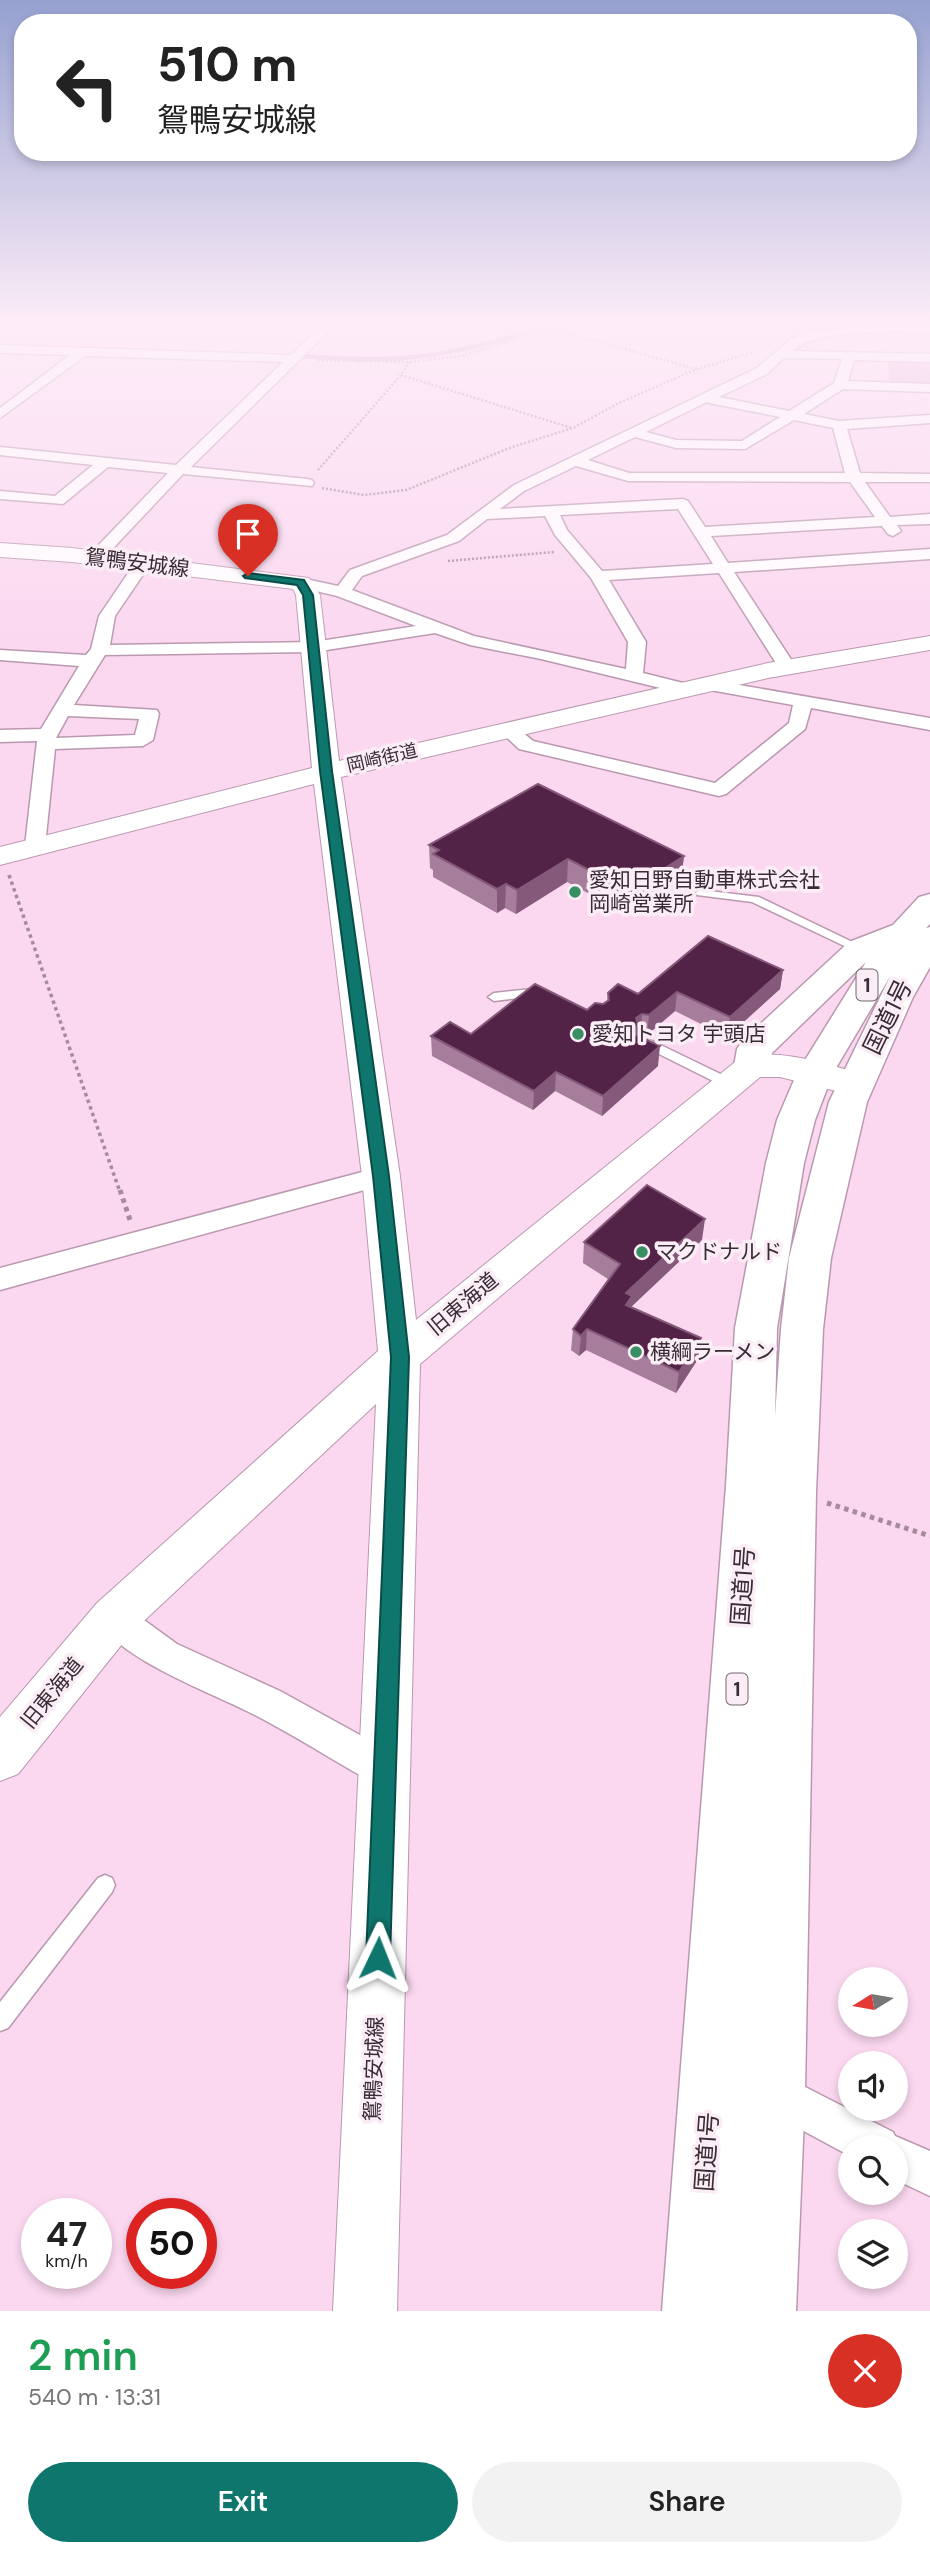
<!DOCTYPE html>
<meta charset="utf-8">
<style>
body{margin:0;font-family:"DM Sans","Noto Sans JP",sans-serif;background:#f2f2f2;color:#222;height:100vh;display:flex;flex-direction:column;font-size:26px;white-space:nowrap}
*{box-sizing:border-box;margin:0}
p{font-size:23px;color:#767676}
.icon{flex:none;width:38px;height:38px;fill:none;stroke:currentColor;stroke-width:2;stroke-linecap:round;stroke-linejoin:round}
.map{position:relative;height:2311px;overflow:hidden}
.side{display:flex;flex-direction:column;background:#fff;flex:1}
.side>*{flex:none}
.guide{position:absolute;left:14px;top:14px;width:903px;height:147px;border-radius:28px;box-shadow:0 4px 10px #0003;background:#fff;color:#222;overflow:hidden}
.needle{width:46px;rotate:259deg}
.buttons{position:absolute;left:838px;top:1967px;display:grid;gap:14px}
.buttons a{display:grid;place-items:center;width:70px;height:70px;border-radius:50%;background:#fff;box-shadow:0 4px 10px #0003;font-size:35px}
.speed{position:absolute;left:21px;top:2198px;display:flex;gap:14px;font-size:35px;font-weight:700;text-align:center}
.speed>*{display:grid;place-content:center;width:91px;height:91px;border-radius:50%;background:#fff;box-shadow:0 4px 10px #0003;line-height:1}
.speed small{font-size:18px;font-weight:400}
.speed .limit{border:10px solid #d22;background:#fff;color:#111}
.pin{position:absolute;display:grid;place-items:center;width:60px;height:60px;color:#fff;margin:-72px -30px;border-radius:50% 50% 50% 0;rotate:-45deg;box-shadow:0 0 7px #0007}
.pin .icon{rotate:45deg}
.me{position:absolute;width:77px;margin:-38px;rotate:2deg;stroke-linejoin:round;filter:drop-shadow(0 0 5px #0008)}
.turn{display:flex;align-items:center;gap:24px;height:147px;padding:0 28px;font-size:32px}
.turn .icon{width:91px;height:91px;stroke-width:2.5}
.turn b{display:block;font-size:49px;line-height:60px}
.round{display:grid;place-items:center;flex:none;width:74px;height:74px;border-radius:37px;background:#f2f2f2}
.overview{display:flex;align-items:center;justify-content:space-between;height:119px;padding:0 28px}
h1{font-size:42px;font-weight:600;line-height:52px;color:#1e9e55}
.cta{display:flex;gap:14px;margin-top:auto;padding:14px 28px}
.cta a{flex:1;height:80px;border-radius:42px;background:#0f766e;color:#fff;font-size:28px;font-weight:600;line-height:80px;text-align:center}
.cta a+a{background:#f2f2f2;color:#222}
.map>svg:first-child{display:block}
</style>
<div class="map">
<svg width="930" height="2311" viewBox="0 0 930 2311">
<rect width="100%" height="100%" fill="#fbd8f0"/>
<polygon fill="#e3b1d3" points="887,359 930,360 930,386 890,384"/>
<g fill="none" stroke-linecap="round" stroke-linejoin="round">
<path stroke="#bc85ab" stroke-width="4.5" d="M293 356C324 357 355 360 386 359 443 357 497 343 551 324"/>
<defs>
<g id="lane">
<polygon points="701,890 759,897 867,949 865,952 857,952 752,902 697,895 695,893"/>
<polygon points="541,988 547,992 545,995 494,1001 488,997 494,993"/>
<polygon points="644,1037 735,1081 737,1084 735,1087 725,1087 639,1044 638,1041"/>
<polygon points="105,1875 112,1878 115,1885 112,1892 8,2028 0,2031 0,2002 98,1878"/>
</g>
<g id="street">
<polygon points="324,324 336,324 191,467 307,479 312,480 314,483 312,486 183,474 101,561 95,563 87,558 89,555 168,473 108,467 63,504 0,499 0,491 55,496 93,465 0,455 0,447 176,465 283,362 85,356 0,418 0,408 70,355 0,353 0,345 291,355"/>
<path d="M930 324V331C895 332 818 328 793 351L930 354V362L854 360 848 381 930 384V392L843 389 804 414 839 421 930 415V423L847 429 860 473 930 474V482H865L890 517 930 514V524L897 525 901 531 893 536 888 534 882 526 711 536 728 563 930 549V559L734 572 796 667 793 671H781L719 573 609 580 646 642 643 673 691 685 694 689 691 693 685 694 541 659 470 645 435 633 314 652 105 655 74 705 157 710 159 714 153 740 143 746 55 749 45 846 42 850H28L25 846 37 741 0 742V730L41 729 79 666 0 660V650L86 655 91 649 99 616 137 560H149L151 563 115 616 110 645 314 642 416 626 337 596 295 586 293 583 301 578 338 586 350 570 447 535 514 485 757 368 791 339 814 330ZM784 358 842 359 834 383 789 411 719 397 767 374ZM707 402 709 403 780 417 742 441 676 440 646 432ZM794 420 833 428 845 473H629L588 460 635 437 676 448 745 449ZM576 466 628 481 850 482 875 517 705 527 688 501 683 499 500 509 524 491ZM678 509 713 564 602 571 567 530 560 515ZM545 516 555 535 591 578 628 642 626 669 474 636 352 590 362 576 459 541 487 519ZM68 716 139 719 135 735 56 738Z"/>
<polygon points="705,679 930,718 930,730 811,708 805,729 726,794 719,796 519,749 498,729 507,723 514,725 533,741 715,783 789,723 793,705 699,688 696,684"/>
<polygon points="381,1167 390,1169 394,1176 390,1183 0,1290 0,1268"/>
<path d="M114 1603 126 1607 177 1644 280 1691 398 1756 403 1769 398 1782 385 1787 372 1782C333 1760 295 1736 255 1715 215 1694 115 1658 97 1618L102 1607Z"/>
<polygon points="774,2071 893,2132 895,2136 930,2151 930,2196 896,2180 896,2147 850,2147 850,2156 759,2107 753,2092 759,2077"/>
</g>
<path id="secondary" d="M0 543 72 548 309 578 320 595 339 761 768 663 930 636V650L768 678 341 777 400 1176 416 1320 740 1058C780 1047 829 1065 868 1076L874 1084 868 1092 856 1096 780 1077H760L420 1364 397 2311H333L376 1404 131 1633 18 1774 0 1781V1717L97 1603 378 1351 362 1176 314 784 0 865V847L312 768 296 595 293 589 72 562 0 557Z"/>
<path id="highway" d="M930 894V924L926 928 930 927V967L913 997 867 1102 831 1258 823 1329 816 1492 805 2092 796 2311H662L726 1486 735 1328 766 1163 777 1120 797 1073 866 962 772 1053 770 1066 765 1074 752 1078 739 1074 734 1066 737 1049 742 1041 849 942 893 925 919 897ZM891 975 829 1102 789 1258 781 1329 775 1417 777 1328 804 1163 815 1120 833 1073Z"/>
</defs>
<use href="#lane" stroke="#b999af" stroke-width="3"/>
<use href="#street" stroke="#b999af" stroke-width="3"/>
<use href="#secondary" stroke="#b999af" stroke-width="2"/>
<use href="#highway" stroke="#b999af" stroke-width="3"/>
<g stroke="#a58b9d" stroke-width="2.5" stroke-dasharray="2 2" stroke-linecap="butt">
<polyline points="492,324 553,329 696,369"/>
<polyline points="0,331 10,324"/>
<polyline points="318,360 409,362 461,356 567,324"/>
<polyline points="401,375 572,428"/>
<polyline points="318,470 401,375 409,362"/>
<polyline points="322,488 364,495 406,490 512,447 573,428 619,403 697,369 754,352"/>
<polyline points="448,561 554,552"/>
</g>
<polyline stroke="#a58b9d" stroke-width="3.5" stroke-dasharray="3.5 3.5" stroke-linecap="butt" points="9,875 120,1192"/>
<g stroke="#a58b9d" stroke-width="5" stroke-dasharray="4.5 4.5" stroke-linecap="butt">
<polyline points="120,1190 130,1220"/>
<polyline points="827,1503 930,1536"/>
</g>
<use href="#lane" fill="#fff" fill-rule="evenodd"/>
<use href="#street" fill="#fff" fill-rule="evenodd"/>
<use href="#secondary" fill="#fff" fill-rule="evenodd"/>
<use href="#highway" fill="#fff" fill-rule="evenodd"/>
</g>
<g fill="#a67e9b">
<polygon points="429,845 684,856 681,879 627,914 567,882 516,914 505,908 497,913 433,877 433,870 430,868"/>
<polygon points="783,970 780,989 727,1037 675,1011 647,1035 641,1033 637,1035 658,1066 602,1116 555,1091 533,1110 432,1056 431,1036 471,1034 587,1010 603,1004 607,1001 608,993 638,994"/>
<polygon points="702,1240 631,1307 701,1338 698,1359 676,1393 586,1350 579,1356 571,1350 573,1329 608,1279 583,1263 584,1242"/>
</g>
<g fill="#855979">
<polygon points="684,856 681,879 627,914 629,891"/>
<polygon points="568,859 567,882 516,914 517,890"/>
<polygon points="506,884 505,908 497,913 497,889"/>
<polygon points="783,970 780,989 727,1037 730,1017"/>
<polygon points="677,992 675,1011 647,1035 649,1015"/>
<polygon points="642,1014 641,1033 637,1035 630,1032 636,1018"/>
<polygon points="660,1046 658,1066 602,1116 603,1096"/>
<polygon points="556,1072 555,1091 533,1110 534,1091"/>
<polygon points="705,1219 702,1240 631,1307 623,1326 626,1293"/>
<polygon points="587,1329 586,1350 579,1356 581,1336"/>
<polygon points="701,1338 698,1359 676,1393 679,1372"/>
</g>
<g fill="#522346" stroke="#855979" stroke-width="2">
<polygon points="538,784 684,856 629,891 568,859 517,890 506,884 497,889 433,854 439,850 429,845"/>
<polygon points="708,936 783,970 730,1017 677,992 649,1015 642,1014 636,1018 638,1025 630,1032 660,1046 603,1096 556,1072 534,1091 431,1036 450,1022 471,1034 535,984 587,1010 595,1003 603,1004 609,1000 608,993 618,984 638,994"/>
<polygon points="647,1185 705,1219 626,1293 632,1296 626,1305 701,1338 679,1372 587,1329 581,1336 573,1329 620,1264 584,1242"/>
</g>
<linearGradient id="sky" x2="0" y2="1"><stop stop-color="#96a1d0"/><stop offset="0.5" stop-color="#fdedf8"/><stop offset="1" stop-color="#fdedf8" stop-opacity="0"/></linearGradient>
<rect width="930" height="647" fill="url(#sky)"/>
<polygon fill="#0f766e" stroke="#0a4d48" stroke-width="2" points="248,573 304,580 313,595 332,771 389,1176 409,1357 390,1958 387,1967 378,1971 370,1967 366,1958 391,1357 373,1176 320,771 303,595 297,585 245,578 243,576"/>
<g fill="#388f63" stroke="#fbedf6" stroke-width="2.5">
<circle cx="575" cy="892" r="7"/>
<circle cx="578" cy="1034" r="7"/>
<circle cx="642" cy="1252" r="7"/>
<circle cx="636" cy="1352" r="7"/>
</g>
<g text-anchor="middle" stroke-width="7" stroke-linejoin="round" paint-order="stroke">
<g font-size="18" fill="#3a2c35" stroke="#fbedf6">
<text transform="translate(382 758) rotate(-13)" y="6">岡崎街道</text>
</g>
<g fill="#fbedf6" stroke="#74666f" stroke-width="2">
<rect x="856.5" y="969.5" width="21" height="31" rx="5"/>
<rect x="726.5" y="1673.5" width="21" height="31" rx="5"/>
</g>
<g font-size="19" font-weight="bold" fill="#3a2c35">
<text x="867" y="992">1</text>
<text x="737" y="1696">1</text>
</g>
<g font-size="21" fill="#3a2c35" stroke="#fbedf6">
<text transform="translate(137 563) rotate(7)" y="7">鴛鴨安城線</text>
<text transform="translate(463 1304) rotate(-40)" y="7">旧東海道</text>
<text transform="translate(52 1693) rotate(-51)" y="7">旧東海道</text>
<text transform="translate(374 2069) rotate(-88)" y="7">鴛鴨安城線</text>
</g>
<g font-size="21" fill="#3a2c35" stroke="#fbedf6" text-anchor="start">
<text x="589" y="887">愛知日野自動車株式会社<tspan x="589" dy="24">岡崎営業所</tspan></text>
<text x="592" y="1041">愛知トヨタ 宇頭店</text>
<text x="656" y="1259">マクドナルド</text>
<text x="650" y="1359">横綱ラーメン</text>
</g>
<g font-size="24" fill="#3a2c35" stroke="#fbedf6">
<text transform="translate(888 1017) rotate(-64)" y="8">国道1号</text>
<text transform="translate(743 1586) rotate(-86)" y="8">国道1号</text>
<text transform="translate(707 2152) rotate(-86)" y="8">国道1号</text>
</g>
</g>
</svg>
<div class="buttons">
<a><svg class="needle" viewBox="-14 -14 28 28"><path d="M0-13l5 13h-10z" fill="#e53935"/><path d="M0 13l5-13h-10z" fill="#767676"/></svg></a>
<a><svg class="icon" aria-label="sound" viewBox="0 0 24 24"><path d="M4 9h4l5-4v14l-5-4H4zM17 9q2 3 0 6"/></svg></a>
<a><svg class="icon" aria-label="search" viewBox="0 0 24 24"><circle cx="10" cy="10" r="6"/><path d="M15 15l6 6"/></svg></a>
<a><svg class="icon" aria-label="layers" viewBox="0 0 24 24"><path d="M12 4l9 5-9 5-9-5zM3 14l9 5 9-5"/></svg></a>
</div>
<div class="speed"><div>47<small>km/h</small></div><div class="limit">50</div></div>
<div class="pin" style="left:248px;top:576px;background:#d93025"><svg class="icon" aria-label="arrive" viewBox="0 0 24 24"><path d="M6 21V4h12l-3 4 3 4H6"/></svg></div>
<svg class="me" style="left:378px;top:1958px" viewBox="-20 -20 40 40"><path d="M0-17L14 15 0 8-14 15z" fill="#0f766e" stroke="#fff" stroke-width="4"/></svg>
<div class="guide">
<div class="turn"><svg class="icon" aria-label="left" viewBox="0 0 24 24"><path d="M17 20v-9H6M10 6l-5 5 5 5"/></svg><div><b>510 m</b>鴛鴨安城線</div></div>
</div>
</div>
<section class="side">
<div class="overview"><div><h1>2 min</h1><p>540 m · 13:31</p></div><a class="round" style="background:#d93025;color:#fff"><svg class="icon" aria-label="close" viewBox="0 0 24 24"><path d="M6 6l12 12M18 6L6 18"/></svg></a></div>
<div class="cta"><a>Exit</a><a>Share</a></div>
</section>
